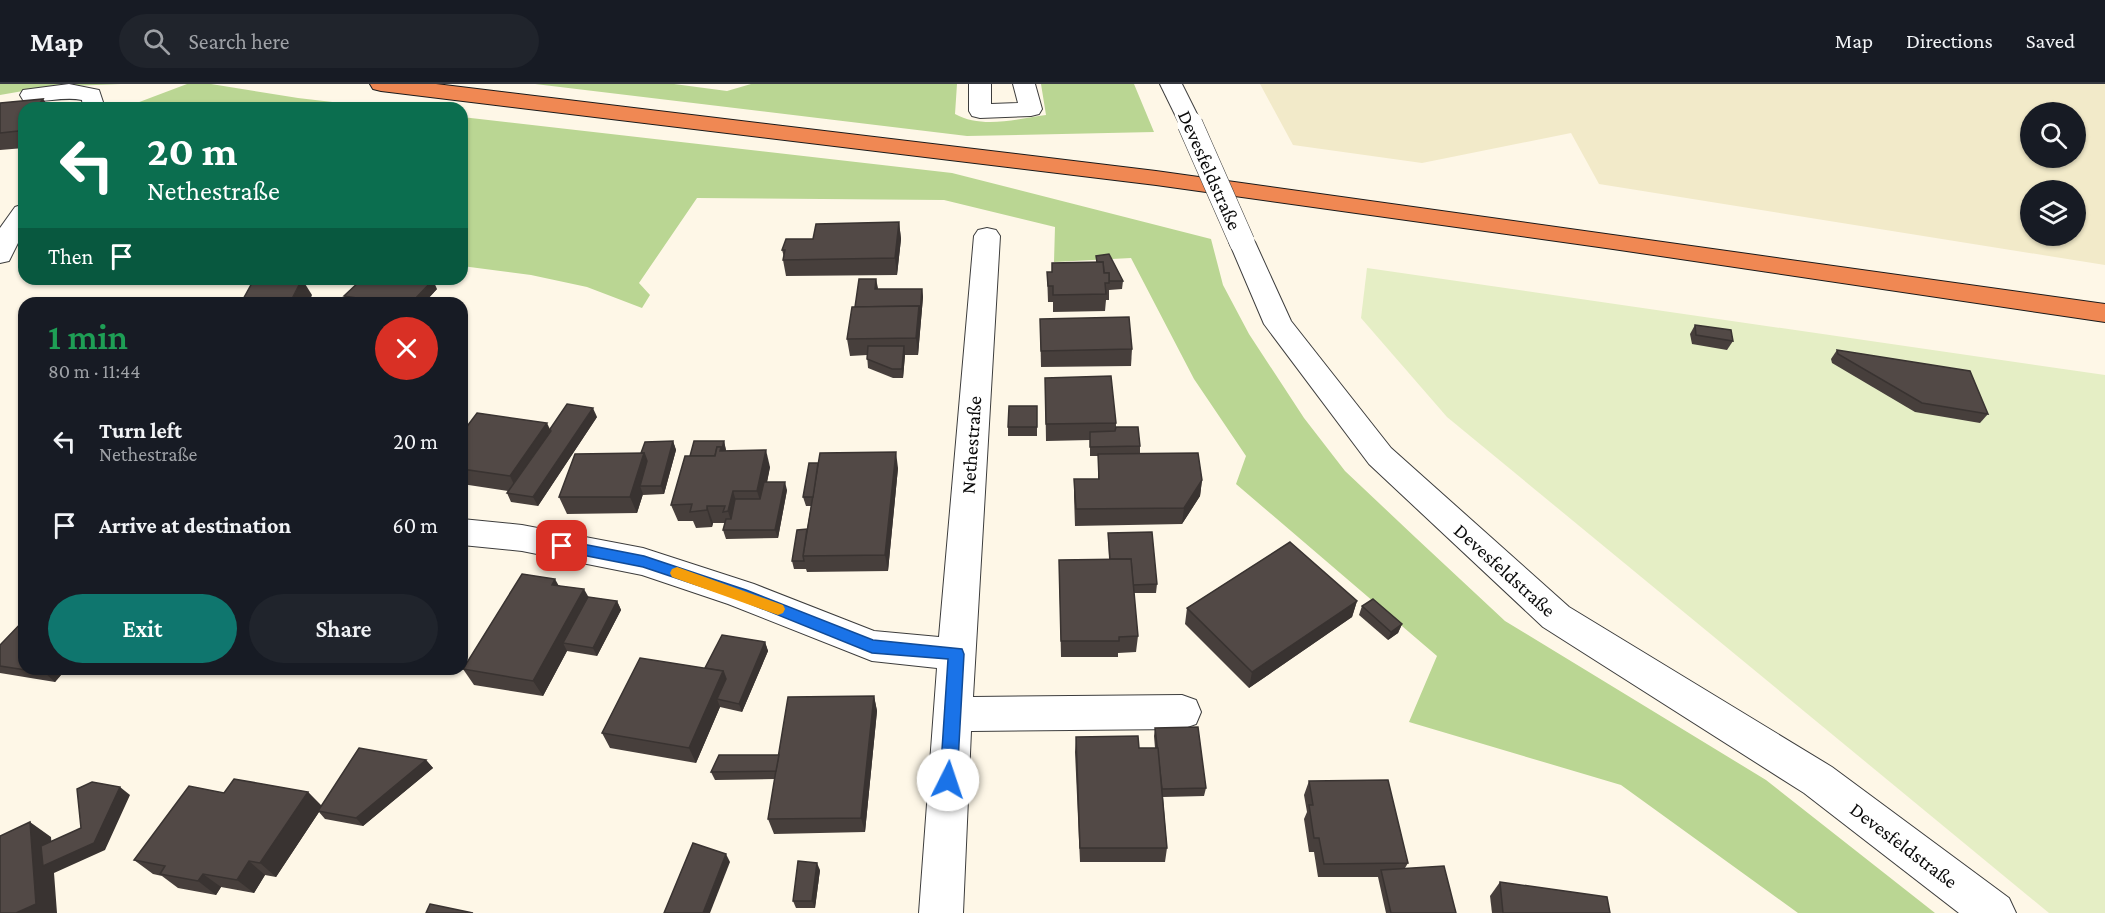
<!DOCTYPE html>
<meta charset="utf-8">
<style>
body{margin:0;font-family:"Crimson Pro",serif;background:#20242c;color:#f1f3f6;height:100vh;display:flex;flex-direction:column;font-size:22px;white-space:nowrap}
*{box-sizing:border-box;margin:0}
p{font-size:20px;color:#9ea1a6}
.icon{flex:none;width:33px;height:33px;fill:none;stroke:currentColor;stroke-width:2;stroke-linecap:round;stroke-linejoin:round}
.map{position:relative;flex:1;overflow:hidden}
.drawer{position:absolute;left:18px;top:213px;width:450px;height:378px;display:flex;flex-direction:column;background:#171b24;border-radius:18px;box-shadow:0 2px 4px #0004}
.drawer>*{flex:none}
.banner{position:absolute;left:18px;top:18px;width:450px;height:183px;border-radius:18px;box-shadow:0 2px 4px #0004;background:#0b6e4f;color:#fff;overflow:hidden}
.fabs{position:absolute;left:2020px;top:18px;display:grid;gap:12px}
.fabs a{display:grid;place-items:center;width:66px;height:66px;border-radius:50%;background:#171b24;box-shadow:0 2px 4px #0004;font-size:30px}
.pin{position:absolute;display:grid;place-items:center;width:51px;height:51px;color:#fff;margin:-26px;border-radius:12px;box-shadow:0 3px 9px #0006}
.me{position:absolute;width:66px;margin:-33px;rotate:4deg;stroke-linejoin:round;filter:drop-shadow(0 0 4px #0008)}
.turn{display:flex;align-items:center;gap:21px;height:126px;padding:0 30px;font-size:27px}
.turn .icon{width:78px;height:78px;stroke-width:2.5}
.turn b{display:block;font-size:42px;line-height:51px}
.then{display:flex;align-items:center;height:57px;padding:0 30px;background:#0003;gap:12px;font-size:22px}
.round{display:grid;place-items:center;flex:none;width:63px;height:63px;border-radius:32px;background:#20242c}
.overview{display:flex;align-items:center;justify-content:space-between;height:102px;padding:0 30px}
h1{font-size:36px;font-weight:600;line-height:45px;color:#1e9e55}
.cta{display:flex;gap:12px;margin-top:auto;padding:12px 30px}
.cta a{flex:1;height:69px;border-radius:36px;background:#0f766e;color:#fff;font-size:24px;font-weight:600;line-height:69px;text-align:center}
.cta a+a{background:#20242c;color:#f1f3f6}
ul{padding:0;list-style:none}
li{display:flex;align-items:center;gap:18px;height:84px;padding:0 30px}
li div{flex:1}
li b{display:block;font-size:22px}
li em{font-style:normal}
header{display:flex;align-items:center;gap:36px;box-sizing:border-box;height:84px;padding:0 30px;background:#171b24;border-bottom:2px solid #363941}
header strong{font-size:28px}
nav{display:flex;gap:33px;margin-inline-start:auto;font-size:21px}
.search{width:420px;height:54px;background:#20242c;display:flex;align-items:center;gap:15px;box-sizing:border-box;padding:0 21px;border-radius:33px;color:#9ea1a6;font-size:22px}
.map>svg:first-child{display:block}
</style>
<header>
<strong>Map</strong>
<div class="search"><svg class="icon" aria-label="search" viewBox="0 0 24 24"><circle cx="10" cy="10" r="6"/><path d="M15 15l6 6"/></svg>Search here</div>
<nav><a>Map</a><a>Directions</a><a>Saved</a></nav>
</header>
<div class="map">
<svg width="2105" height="829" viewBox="0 0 2105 829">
<rect width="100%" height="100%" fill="#fef7e7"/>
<path fill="#f2eac9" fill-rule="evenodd" d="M1260 0H2105V181L1599 100 1571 49 1422 79 1293 61ZM2031 28H2076V74H2031ZM2031 106H2076V152H2031Z"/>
<g fill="#bad693">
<polygon points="0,0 121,0 46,3 0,11"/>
<polygon points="187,0 211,0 298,14 384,24 132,24 134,20"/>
<path d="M535 0H674L727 7 751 0H957L955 30C982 45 1017 35 1046 31L1041 0H1134L1154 48 967 52Z"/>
<polygon points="462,33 952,89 1211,155 1223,201 1249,250 1304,334 1345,387 1416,454 1505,537 1766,696 1935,829 1798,829 1621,701 1409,638 1437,572 1236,400 1246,372 1194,295 1131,174 1054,178 1055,143 944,116 697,114 639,199 650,211 642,224 587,203 531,191 462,182"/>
</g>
<polygon fill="#e5eec5" points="1367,184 2105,291 2105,829 2049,829 1447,333 1361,234"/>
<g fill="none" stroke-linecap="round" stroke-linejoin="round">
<defs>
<g id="minor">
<path d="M69 0 99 6 105 24H83L82 16C62 12 42 20 23 16L20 11 23 6Z"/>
<polygon points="969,0 991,0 991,20 1018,19 1013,0 1035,0 1042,25 1039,30 1031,32 980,34 972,32 969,27"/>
<polygon points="1160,0 1182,0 1202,40 1198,45 1190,47 1182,45"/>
<polygon points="24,120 24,147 9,177 0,179 0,144 15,123"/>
<polygon points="987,144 996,146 1000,152 973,613 1182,611 1196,616 1201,628 1196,640 1182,645 971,647 963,829 919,829 937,584 872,577 728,520 642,491 522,467 462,461 462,435 522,441 643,464 754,500 874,547 939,553 974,152 978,146"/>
<polygon points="1242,150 1251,152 1255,158 1291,237 1391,364 1569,523 1832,683 2009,814 2016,829 1959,829 1804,709 1543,543 1369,380 1264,240 1229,158 1233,152"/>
</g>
<polygon id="highway" points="370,0 436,0 1156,87 2105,220 2105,238 1613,165 1156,101 381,7 373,5"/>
</defs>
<use href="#minor" stroke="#3d3d3d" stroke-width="2"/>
<use href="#highway" stroke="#1b1b1b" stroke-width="2"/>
<use href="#minor" fill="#fff" fill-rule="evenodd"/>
<use href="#highway" fill="#f08853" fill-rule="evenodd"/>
<defs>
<polyline id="minor-bridge" points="1190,40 1242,158"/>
</defs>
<use href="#minor-bridge" stroke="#3d3d3d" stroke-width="26" stroke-linecap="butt"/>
<use href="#minor-bridge" stroke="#fff" stroke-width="25"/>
</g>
<g fill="#473f3c">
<polygon points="43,15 50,24 24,24 24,64 0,66 0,19"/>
<polygon points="899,138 901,155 897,191 786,192 783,176 784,173 782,166 813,155"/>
<polygon points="1096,172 1123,197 1122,205 1109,206 1109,216 1106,216 1105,227 1053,228 1053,218 1048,218 1047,188 1052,188 1096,178"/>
<polygon points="876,195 877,205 922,205 923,213 918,271 905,271 903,294 893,294 868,284 867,271 850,272 847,255 855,223"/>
<polygon points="437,205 424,219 348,219 344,212"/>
<polygon points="1040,235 1132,265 1131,282 1041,283"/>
<polygon points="1695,241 1733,257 1727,266 1692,260 1690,250"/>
<polygon points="1837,266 1988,330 1980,339 1915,328 1832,279 1831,275"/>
<polygon points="1045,294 1116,339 1116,343 1140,362 1140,369 1202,396 1200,412 1182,440 1075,442 1074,412 1074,395 1098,395 1098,372 1090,372 1090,356 1046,357"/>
<polygon points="1037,322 1037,352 1008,352 1008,343"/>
<polygon points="597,333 538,422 511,418 507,409 508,407 462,400 462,349 550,345"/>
<polygon points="673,357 676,366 664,410 643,411 643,410 637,429 567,430 559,413 641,369"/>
<polygon points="724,357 726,367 770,383 767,398 787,406 778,454 726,455 723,446 725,439 713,439 712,443 696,444 693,437 678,437 671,421 690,372"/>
<polygon points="898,384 888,487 807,488 806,485 794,485 792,477 807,445 811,422 806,422 803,413"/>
<polygon points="1108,449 1157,500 1156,509 1134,509 1138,552 1136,568 1118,569 1118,573 1061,573 1059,476 1109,475"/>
<polygon points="558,501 588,513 617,517 621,526 597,572 567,567 543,612 474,601 463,585"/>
<polygon points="1357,517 1352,533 1249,604 1185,540 1187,524"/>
<polygon points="1362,522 1402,540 1398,549 1388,556 1359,531"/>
<polygon points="765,558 768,567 742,628 720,623 696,679 610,664 602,649 705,584"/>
<polygon points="0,561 66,585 55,598 0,589"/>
<polygon points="874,612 877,627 865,748 774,750 768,735 775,695 715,696 711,688 779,671"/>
<polygon points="1155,644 1206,704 1204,712 1163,713 1167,764 1165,778 1080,778 1075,668 1076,653 1139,664 1155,664 1154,652"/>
<polygon points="426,676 433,684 363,742 325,735 319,728 276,793 265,791 254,809 221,803 216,811 178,804 162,792 153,790 134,776 224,709 308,708 321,722"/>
<polygon points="1309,697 1408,779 1405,784 1456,829 1386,829 1378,793 1318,793 1314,768 1309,768 1304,735 1307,728 1304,711"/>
<polygon points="820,786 815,824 796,824 793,817"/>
<polygon points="1500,798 1610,829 1492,829 1490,812"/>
</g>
<g fill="#393331">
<polygon points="43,15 50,24 36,24"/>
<polygon points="24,40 24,55 18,47"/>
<polygon points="899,138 901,155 897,191 895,174"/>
<polygon points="302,195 312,211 309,219 290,219"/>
<polygon points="876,195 878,204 876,214 875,205"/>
<polygon points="433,196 437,205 424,219 413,219 412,218"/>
<polygon points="922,205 923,213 918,271 916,254 919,222"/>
<polygon points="386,214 389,219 383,219 382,218"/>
<polygon points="904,262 905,271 903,294 902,285"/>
<polygon points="593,324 597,333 538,422 533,413"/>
<polygon points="547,339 555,356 518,409 510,392"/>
<polygon points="673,357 676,366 664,410 661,402"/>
<polygon points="724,357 726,366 724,374 720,367"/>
<polygon points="766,366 770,383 762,423 757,407"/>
<polygon points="896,368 898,384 888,487 885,471"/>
<polygon points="644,369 650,386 640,402 643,410 637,429 630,413"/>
<polygon points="1202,396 1200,412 1182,440 1184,424"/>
<polygon points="785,398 787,406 778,454 775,446"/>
<polygon points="733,407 738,424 733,444 728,427"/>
<polygon points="707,422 713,439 712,443 707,426"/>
<polygon points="555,495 564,511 552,501"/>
<polygon points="584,505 593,521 563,559 567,567 543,612 533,597"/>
<polygon points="617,517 621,526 597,572 593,564"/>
<polygon points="1357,517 1352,533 1249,604 1252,588"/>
<polygon points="1402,540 1398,549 1388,556 1391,548"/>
<polygon points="765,558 768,567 742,628 739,620"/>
<polygon points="49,585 66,585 55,598 45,589"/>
<polygon points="723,587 729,603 717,615 720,623 696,679 689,664"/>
<polygon points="874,612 877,627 865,748 861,734"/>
<polygon points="426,676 433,684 363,742 356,734"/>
<polygon points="120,703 130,711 105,766 54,789 57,829 16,829 30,738 51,753 53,777"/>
<polygon points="308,708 323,723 318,727 319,728 276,793 260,779"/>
<polygon points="726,770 730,778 710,829 703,829"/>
<polygon points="249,777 265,791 254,809 237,796"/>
<polygon points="817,779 820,786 815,824 812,817"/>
<polygon points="203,790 221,803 216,811 198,797"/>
</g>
<g fill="#524946" stroke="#393331" stroke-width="1.5">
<polygon points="43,15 36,24 24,24 24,40 18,47 0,49 0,19"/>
<polygon points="899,138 895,174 783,176 785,166 782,166 786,155 813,155 816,140"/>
<polygon points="1109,170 1123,197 1109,197 1109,189 1104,189 1103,178 1097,178 1096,172"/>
<polygon points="1103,178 1104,189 1109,189 1109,199 1105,199 1106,210 1053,211 1053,202 1048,202 1047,188 1052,188 1052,179"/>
<polygon points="300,195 302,195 290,219 306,218 305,219 241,219 252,199"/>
<polygon points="362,195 427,195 433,196 412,218 386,214 382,218 344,212"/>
<polygon points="859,195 876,195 875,205 922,205 920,230 919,222 855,223"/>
<polygon points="919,222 916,254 847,255 852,223"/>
<polygon points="1129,233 1132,265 1041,267 1040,235"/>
<polygon points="1695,241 1731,246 1733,257 1696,251"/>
<polygon points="868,262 904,262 902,285 892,285 867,275"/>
<polygon points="1837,266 1970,287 1988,330 1922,319 1838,270"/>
<polygon points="1111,292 1116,339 1046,340 1045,294"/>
<polygon points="567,320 593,324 533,413 507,409 551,347 550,345"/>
<polygon points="1009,322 1037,322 1037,343 1008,343"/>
<polygon points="477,329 547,339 510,392 462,385 462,349"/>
<polygon points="1116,343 1138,343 1140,362 1090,363 1090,348 1115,347"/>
<polygon points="673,357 661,402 640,402 647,377 644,369 641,369 645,358"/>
<polygon points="694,357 724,357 722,365 721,363 717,363 715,372 690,372"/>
<polygon points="717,363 721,363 720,367 766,366 757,407 733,407 728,427 723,428 725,422 707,422 707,426 690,428 692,420 671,421 685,372 715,372"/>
<polygon points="896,368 885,471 803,472 820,369"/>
<polygon points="644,369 630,413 559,413 575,370"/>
<polygon points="1198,369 1202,396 1184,424 1076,425 1074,395 1099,395 1098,370"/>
<polygon points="809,379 818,379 813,413 803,413"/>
<polygon points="764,398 785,398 775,446 723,446 726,435 731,435 735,415 760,415"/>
<polygon points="807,445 803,472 804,477 792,477 797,446"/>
<polygon points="1152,448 1157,500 1133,501 1131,475 1110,475 1108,449"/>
<polygon points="1290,458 1357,517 1252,588 1187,524"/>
<polygon points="1131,475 1138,552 1119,553 1119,557 1061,557 1059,476"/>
<polygon points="522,490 555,495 552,501 584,505 533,597 463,585"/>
<polygon points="588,513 617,517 593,564 563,559"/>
<polygon points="1373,515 1402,540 1391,548 1362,522"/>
<polygon points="24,536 24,585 49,585 45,589 0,582 0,561"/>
<polygon points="722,551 765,558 739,620 717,615 726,595 723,587 705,584"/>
<polygon points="640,574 723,587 689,664 602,649"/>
<polygon points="874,612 861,734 768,735 788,613"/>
<polygon points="1198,643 1206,704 1162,705 1155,644"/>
<polygon points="1138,652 1139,664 1158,664 1167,764 1080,764 1076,653"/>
<polygon points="359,664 426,676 356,734 318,727"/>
<polygon points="719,671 779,671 776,687 711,688"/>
<polygon points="234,695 308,708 260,779 249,777 237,796 203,790 198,797 160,790 165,782 134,776 189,702 224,709"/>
<polygon points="1388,696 1408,779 1324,780 1319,754 1314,754 1309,721 1313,721 1309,697"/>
<polygon points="92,698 120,703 94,759 43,782 41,762 81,744 77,705"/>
<polygon points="30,738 36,820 16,829 0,829 0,752"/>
<polygon points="693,759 726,770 703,829 664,829"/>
<polygon points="798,777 817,779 812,817 793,817"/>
<polygon points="1444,782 1456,829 1391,829 1381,786"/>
<polygon points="1500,798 1607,813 1610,829 1503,829"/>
<polygon points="430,820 473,829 426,829"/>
</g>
<polygon fill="#1a73e8" stroke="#114b97" stroke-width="1.5" points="562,456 644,472 746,506 873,556 962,565 964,570 957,696 954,702 948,704 942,702 940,696 948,575 872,569 736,514 643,483 557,466 555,462 557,458"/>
<polygon fill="#f59e0b" points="677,483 783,521 785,525 783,529 778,531 672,493 670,489 672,485"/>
<g text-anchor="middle" stroke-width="6" stroke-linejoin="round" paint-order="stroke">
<g font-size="20" fill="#0a0a0a" stroke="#fff">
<text transform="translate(1210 86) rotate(66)" y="7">Devesfeldstraße</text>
<text transform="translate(971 361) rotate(-86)" y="7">Nethestraße</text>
<text transform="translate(1505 486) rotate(42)" y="7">Devesfeldstraße</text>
<text transform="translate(1904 761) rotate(37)" y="7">Devesfeldstraße</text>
</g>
</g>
</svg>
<div class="fabs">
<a><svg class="icon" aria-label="search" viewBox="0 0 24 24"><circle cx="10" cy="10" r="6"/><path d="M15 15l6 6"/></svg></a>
<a><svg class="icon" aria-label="layers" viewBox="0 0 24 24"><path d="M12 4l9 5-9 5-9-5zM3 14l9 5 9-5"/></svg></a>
</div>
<div class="pin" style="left:562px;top:462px;background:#d93025"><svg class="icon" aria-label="arrive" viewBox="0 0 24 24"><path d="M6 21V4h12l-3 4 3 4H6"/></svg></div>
<svg class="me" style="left:948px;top:696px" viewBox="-20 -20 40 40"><circle r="19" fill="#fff"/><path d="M0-13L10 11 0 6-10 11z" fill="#1a73e8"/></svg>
<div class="banner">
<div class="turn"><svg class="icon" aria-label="left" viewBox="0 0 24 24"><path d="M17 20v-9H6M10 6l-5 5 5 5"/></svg><div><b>20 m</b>Nethestraße</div></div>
<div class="then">Then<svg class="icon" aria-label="arrive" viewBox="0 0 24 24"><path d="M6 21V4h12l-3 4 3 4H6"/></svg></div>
</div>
<section class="drawer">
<div class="overview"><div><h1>1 min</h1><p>80 m · 11:44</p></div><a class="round" style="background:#d93025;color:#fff"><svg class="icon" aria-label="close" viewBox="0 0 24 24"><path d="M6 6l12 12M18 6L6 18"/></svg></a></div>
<ul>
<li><svg class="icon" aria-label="left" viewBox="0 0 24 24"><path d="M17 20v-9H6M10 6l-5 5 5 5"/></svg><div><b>Turn left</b><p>Nethestraße</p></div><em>20 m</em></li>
<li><svg class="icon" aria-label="arrive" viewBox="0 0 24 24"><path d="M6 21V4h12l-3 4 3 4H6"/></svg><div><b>Arrive at destination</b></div><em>60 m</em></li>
</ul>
<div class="cta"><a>Exit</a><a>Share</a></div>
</section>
</div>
